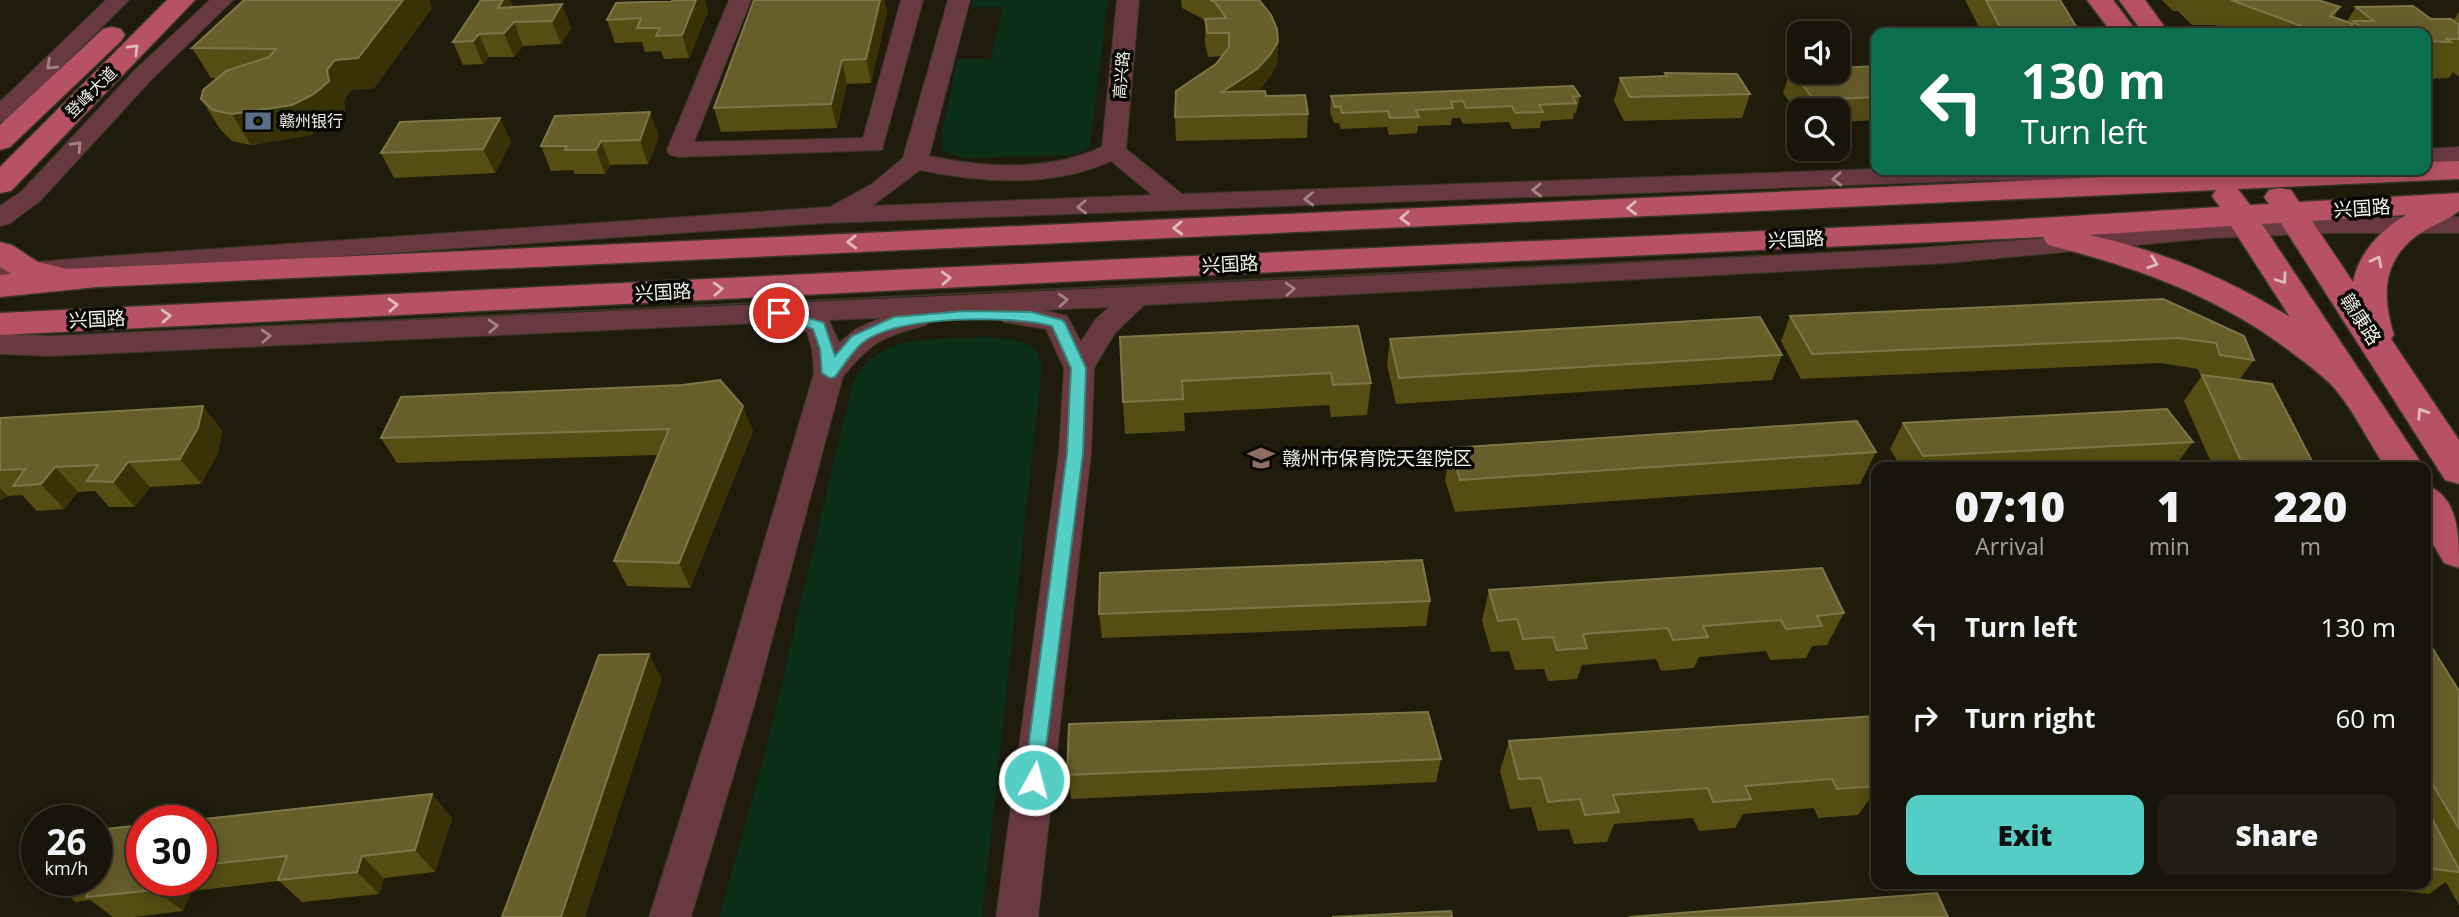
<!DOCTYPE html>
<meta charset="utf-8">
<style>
body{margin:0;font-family:"Open Sans","Noto Sans SC",sans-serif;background:#201e12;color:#f1f3f6;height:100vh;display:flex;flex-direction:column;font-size:26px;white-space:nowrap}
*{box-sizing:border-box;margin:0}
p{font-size:23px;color:#9e9f9c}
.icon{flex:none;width:38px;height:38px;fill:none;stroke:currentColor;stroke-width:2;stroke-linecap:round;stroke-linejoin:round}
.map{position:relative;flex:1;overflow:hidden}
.details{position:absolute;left:1871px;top:462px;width:560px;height:427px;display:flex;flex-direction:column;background:#171509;border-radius:14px;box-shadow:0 4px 18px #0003,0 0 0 2px #36342a}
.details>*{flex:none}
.guide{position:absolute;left:1871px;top:28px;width:560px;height:147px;border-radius:14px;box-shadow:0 4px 18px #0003,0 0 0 2px #36342a;background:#0b6e4f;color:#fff;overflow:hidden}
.tools{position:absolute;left:1787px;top:21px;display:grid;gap:14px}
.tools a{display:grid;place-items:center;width:63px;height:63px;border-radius:14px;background:#171509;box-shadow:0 4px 18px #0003,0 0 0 2px #36342a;font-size:35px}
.speed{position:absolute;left:21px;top:805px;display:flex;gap:14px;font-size:35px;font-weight:700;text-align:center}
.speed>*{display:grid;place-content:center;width:91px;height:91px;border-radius:50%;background:#171509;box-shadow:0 4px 18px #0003,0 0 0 2px #36342a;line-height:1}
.speed small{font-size:18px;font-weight:400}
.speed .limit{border:10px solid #d22;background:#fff;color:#111}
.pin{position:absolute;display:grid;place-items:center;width:60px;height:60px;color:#fff;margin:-30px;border:4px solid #fff;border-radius:50%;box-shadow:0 2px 7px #0007}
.me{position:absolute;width:77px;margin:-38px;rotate:7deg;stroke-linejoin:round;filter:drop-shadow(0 0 5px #0008)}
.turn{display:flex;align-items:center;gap:24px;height:147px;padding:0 35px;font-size:32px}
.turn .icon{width:91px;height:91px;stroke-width:2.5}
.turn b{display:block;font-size:49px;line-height:60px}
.eta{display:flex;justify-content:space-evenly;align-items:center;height:119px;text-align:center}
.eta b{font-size:42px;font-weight:800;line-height:49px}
.button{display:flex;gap:14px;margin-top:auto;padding:14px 35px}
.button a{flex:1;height:80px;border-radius:14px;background:#55cec5;color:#111;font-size:28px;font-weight:800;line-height:80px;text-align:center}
.button a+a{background:#201e12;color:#f1f3f6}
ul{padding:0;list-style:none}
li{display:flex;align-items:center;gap:21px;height:91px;padding:0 35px}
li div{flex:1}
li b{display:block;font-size:26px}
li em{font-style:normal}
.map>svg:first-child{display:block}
</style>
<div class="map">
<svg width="2459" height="917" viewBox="0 0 2459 917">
<rect width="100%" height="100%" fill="#1f1c0c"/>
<g fill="#0c2f18">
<polygon points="973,0 1108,0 1091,138 1090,146 1081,152 1068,155 964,158 943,151 942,131 958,59 991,59 1003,7 971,7"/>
<path d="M986 337 1015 340 1036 348 1042 366 982 917H719L765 754 852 385C876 331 936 341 986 337Z"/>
</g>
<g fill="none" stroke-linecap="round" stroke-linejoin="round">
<defs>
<g id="minor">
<polygon points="106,0 129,0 8,120 0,122 0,102"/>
<polygon points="210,0 233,0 150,81 40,201 9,224 0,226 0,206 22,191 134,71"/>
<polygon points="729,0 751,0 694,142 863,138 901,0 923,0 882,150 679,157 670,155 667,150"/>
<path d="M948 0H970L929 156C986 168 1048 172 1102 147L1117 0H1139L1126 149 1182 194 1876 169 2175 170 2183 176 2179 181 2170 184 1987 180 826 223 109 272 0 283V265L109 256 830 207 872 184 903 158ZM1111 161 1152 195 872 206 920 170C982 183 1052 188 1111 161Z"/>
<polygon points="2459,147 2459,161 2426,163 2426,149"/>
<path d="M2330 217H2459V233H2330L2212 238 1947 263 1144 305 1115 333 1094 368 1091 453 1038 917H996L1059 453 1064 368 1046 329 1004 322 1000 316 1002 312 928 315 930 319 926 325C882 337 874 340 843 376L754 706 691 917H649L716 706 814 373 812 349 807 332 778 322 51 356 0 354V334L51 336C662 309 1273 281 1884 250 2033 242 2181 223 2330 217ZM1109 307 1095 320 1081 342 1067 316 1043 310ZM881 318 856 329 839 343 829 320Z"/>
</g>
<g id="major">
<polygon points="167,0 195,0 11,191 0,193 0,167"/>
<polygon points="2087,0 2113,0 2138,33 2112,33"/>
<polygon points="2119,0 2145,0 2169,33 2143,33"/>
<polygon points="112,27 121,29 125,35 121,41 10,147 0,150 0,125 103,29"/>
<path d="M2459 161V179L2238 189 2250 205 2269 204 2264 197 2269 190 2280 188 2291 190 2299 202 2459 193V211C2447 221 2430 226 2416 236 2382 262 2382 297 2394 335L2391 339 2459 440V484L2445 480 2281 223 2262 224 2424 467H2385C2369 442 2355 413 2336 390 2324 376 2306 363 2291 352 2218 296 2136 267 2048 245L2043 237 1123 279 0 335V313L1123 259 1991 221 2220 207 2212 196 2216 190 97 287 0 297V275L11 274 0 267V242L12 245 38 262 67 269 2260 170H2426V162ZM2406 215C2381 230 2359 252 2353 282L2312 221ZM2231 226 2290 317C2227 278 2160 250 2088 235Z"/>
<path d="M2426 485C2459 497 2459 535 2459 568L2444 563 2426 532Z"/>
</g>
</defs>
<use href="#minor" stroke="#393626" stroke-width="2"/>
<use href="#major" stroke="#393626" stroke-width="3"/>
<use href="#minor" fill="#693940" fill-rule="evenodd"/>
<use href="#major" fill="#b65263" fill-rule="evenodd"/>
</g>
<g fill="#564d13">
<polygon points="244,0 429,0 432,8 374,88 351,90 344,101 345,112 331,125 310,135 251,145 232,141 220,129 201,99 218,78 211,78 192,48"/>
<polygon points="481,0 510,0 513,7 562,4 571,28 561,44 523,46 514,57 489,57 483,64 463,65 453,42"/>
<polygon points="1181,0 1259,0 1278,42 1277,65 1269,78 1258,91 1308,114 1307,138 1176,141 1175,117 1221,56 1208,57 1205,43 1205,20 1182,8"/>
<polygon points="1965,0 2060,0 2080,33 1982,33"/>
<polygon points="2162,0 2318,0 2340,7 2334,17 2347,21 2356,7 2431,19 2453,21 2459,12 2459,77 2453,72 2449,78 2426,79 2426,33 2212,33 2217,25 2192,25 2178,11 2173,11"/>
<polygon points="708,11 689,58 664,59 661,51 645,52 642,42 615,43 607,20"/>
<polygon points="887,12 871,83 847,84 837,128 721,132 714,108"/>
<polygon points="1876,66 1876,120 1838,122 1838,110 1799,110 1799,115 1783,93 1791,69"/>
<polygon points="1665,73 1750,94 1742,118 1624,121 1614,101 1620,78 1664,76"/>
<polygon points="1331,96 1580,96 1576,113 1574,113 1573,119 1541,121 1540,128 1512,129 1509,122 1463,124 1460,118 1452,118 1451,125 1418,126 1417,133 1389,135 1387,127 1341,129 1339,123 1334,123 1330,112"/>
<polygon points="500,118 511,142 495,173 394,178 381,153"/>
<polygon points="659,136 648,164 610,165 605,174 575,174 573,170 551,171 541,146"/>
<polygon points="2163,299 2254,360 2239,380 2315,467 2213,467 2184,401 2201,377 2198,369 2160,363 1801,379 1781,341 1790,316"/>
<polygon points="1358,326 1371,383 1367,415 1331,417 1329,405 1184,413 1185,431 1125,434 1123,402 1120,337"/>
<polygon points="1390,339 1782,355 1772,380 1396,404 1387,365"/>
<polygon points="683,385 753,431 690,588 627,586 614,561 658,455 397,463 381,438"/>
<polygon points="203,406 222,431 218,453 201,484 150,487 135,507 109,507 95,491 78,492 64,509 37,511 22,495 8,496 0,500 0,418"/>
<polygon points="1903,423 2193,442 2174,467 1901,467 1890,449"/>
<polygon points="1451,448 1876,452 1860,484 1455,512 1445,480"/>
<polygon points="1489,590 1844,613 1827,645 1812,646 1806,658 1770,660 1766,651 1699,657 1694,668 1661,671 1656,659 1582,665 1577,679 1548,681 1544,669 1515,670 1509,651 1491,652 1482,621"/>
<polygon points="1430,601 1426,626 1102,638 1099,614"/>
<polygon points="2426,638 2459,691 2459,905 2446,882 2429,894 2344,884 2426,884"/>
<polygon points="1876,718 1876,800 1868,801 1858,815 1818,818 1814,808 1743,814 1735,828 1699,831 1693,818 1614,824 1607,842 1574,844 1569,829 1538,831 1531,807 1510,809 1500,771 1509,741"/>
<polygon points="1441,759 1436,782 1071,799 1067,775"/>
<polygon points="452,818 435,872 384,878 379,894 302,902 279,881 192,891 183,911 134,917 113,917 90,900 76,902 47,880 96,880 96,830 142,880 201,880 201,821"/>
</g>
<g fill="#393207">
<polygon points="403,0 429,0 432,8 374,88 351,90 344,101 345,112 331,125 310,135 251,145 232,114 327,70 335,60"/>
<polygon points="503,0 510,0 517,16 514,22 523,46 514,57 504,33 498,8"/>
<polygon points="696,0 705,0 708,11 689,58 682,35"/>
<polygon points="880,0 885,0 887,12 871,83 866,59"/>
<polygon points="562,4 571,28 561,44 552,21"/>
<polygon points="479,34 489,57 483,64 473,41"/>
<polygon points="1278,42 1277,65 1269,78 1257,92 1222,92"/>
<polygon points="842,60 847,84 837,128 831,104"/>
<polygon points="650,112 659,136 648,164 640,140"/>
<polygon points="500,118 511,142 495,173 483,149"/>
<polygon points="601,141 610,165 605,174 596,150"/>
<polygon points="203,406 222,431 218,453 201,484 180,459"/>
<polygon points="743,406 753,431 690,588 679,563"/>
<polygon points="128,462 150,487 135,507 113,482"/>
<polygon points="55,467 78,492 64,509 41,484"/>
<polygon points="0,488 8,496 0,500"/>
<polygon points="649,654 662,679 585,917 561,917"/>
<polygon points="432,794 452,818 435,872 415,850"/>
<polygon points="362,856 384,878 379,894 357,872"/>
<polygon points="160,880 179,880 192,891 183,911 155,890"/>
</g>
<g fill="#675e2a" stroke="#7d7648" stroke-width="2">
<polygon points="244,0 403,0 358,58 335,60 327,70 329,81 314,94 292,105 232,114 213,110 201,99 203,90 226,71 269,57 276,49 192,48"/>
<polygon points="481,0 503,0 498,8 562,4 552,21 514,22 504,33 479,34 473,41 453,42"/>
<polygon points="672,0 696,0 682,35 656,36 660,28 637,28 641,18 607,20 616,3 672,1"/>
<polygon points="754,0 880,0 866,59 842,60 831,104 714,108"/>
<polygon points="1210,0 1259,0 1271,15 1277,29 1278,42 1270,55 1257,69 1222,92 1265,91 1266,96 1305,95 1308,114 1175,117 1176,91 1216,64 1229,47 1229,33 1208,33 1205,19 1226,18 1215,2"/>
<polygon points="1986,0 2060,0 2080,33 2003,33"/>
<polygon points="2231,0 2318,0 2340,7 2330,16 2353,24 2343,33 2328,33 2304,27"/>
<polygon points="2413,6 2431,19 2451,19 2459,25 2459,39 2447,39 2451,42 2426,41 2426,33 2368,33 2353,21 2374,21 2356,7"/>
<polygon points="1876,66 1876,97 1814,100 1791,69 1799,69 1799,72 1838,72 1838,68"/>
<polygon points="1665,73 1737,74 1750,94 1630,97 1620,78 1667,76"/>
<polygon points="1573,86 1580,96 1573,97 1576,103 1539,105 1543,112 1515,113 1512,106 1466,108 1463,101 1451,102 1453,108 1416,110 1419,117 1390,118 1388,111 1342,113 1340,106 1335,107 1331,96"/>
<polygon points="650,112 640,140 601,141 596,150 565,150 567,146 541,146 555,116"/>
<polygon points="500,118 483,149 381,153 400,122"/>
<polygon points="2163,299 2244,336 2254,360 2220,355 2216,343 2177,338 1812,354 1790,316"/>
<polygon points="1760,317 1782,355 1399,378 1390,339"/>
<polygon points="1358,326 1371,383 1333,385 1331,373 1182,381 1183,399 1123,402 1120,337"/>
<polygon points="2202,375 2272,384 2315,467 2279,467 2242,463"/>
<polygon points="720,380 743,406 679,563 614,561 669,429 381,438 401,397 683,385"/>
<polygon points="203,406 198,428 180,459 128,462 113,482 87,481 98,465 55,467 41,484 13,486 25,469 0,470 0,418"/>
<polygon points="2167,409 2193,442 1923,456 1903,423"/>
<polygon points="1857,421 1876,452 1460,480 1451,448"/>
<polygon points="1422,560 1430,601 1099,614 1100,573"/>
<polygon points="1822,568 1844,613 1817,616 1822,626 1786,629 1781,620 1703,626 1708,637 1673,640 1668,628 1583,634 1587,648 1557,650 1553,637 1523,639 1517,619 1498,621 1489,590"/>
<polygon points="2426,638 2459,691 2459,829 2426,773"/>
<polygon points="649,654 561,917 502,917 599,655"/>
<polygon points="1428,712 1441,759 1067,775 1069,724"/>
<polygon points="1875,716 1876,718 1876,772 1871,772 1876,783 1876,786 1837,789 1832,779 1745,786 1751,799 1713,802 1708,788 1613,795 1619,812 1585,815 1580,799 1548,802 1541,778 1519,779 1509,741"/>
<polygon points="432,794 415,850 362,856 357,872 278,880 287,856 201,865 201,821 186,821"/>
<polygon points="2426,816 2431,817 2459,869 2459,872 2426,868"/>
<polygon points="142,825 142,880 160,880 155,890 86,897 94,880 96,880 97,874 96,874 96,830"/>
<polygon points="1937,893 1948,917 1629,917"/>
<polygon points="1451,911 1452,917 1332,917"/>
</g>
<defs><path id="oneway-chevron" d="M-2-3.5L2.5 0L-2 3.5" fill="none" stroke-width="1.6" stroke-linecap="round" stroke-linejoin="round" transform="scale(1.75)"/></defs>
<g stroke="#debbb9">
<use href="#oneway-chevron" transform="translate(134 49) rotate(-45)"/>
<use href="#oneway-chevron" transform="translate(1632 208) rotate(178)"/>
<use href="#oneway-chevron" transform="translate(1405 218) rotate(178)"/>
<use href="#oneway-chevron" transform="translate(1178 228) rotate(178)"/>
<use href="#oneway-chevron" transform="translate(852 242) rotate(178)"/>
<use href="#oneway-chevron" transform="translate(2377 261) rotate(-63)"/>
<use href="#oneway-chevron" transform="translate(2153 263) rotate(20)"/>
<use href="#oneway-chevron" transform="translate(946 278) rotate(-3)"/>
<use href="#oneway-chevron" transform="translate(2282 279) rotate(56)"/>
<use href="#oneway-chevron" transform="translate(718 289) rotate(-3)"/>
<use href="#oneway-chevron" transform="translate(393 305) rotate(-3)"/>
<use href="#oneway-chevron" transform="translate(166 316) rotate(-3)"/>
<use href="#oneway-chevron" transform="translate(2422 413) rotate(-123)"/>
</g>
<g stroke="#a18383">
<use href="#oneway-chevron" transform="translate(51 65) rotate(136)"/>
<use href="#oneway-chevron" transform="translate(77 146) rotate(-47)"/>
<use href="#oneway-chevron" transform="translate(1837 179) rotate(178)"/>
<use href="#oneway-chevron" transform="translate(1537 190) rotate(178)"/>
<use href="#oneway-chevron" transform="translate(1309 199) rotate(178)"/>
<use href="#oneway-chevron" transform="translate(1082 207) rotate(178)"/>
<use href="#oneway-chevron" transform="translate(1290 289) rotate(-3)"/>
<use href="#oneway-chevron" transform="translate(1063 300) rotate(-3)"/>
<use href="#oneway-chevron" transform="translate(493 326) rotate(-3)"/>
<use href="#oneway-chevron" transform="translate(266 336) rotate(-3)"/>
</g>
<path fill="#55cec5" stroke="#378680" stroke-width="2" d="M779 308 824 323 835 356 852 336 894 317 965 311 1031 312 1062 320 1065 323 1086 368 1083 453 1041 787 1034 789 1027 787 1024 780 1067 453 1071 368 1052 326C1009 315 897 315 862 343 852 352 843 366 835 377L830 378 822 373 820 349 813 329 774 316 772 313Z"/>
<defs>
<symbol id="bank-bare" viewBox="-9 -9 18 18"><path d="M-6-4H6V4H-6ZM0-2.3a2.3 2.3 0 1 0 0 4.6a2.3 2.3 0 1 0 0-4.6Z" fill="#5c6f8a" stroke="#070602" stroke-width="2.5" paint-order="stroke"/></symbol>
<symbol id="school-bare" viewBox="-9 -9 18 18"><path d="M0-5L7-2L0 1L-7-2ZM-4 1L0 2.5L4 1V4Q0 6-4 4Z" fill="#8d6e63" stroke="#070602" stroke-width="2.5" paint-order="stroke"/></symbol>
</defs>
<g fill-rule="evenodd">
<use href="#bank-bare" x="239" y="102" width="38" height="38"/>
<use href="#school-bare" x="1242" y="439" width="38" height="38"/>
</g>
<g text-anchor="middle" stroke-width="7" stroke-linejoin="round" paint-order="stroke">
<g font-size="16" fill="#f4f3e8" stroke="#070602">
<text transform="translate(1121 75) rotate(-85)" y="6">高兴路</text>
<text transform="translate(91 92) rotate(-45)" y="6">登峰大道</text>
</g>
<g font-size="16" fill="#f4f3e8" stroke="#070602" text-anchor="start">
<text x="279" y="127">赣州银行</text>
</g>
<g font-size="19" fill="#f4f3e8" stroke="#070602">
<text transform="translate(2362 208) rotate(-4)" y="7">兴国路</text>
<text transform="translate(1796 239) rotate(-3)" y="7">兴国路</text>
<text transform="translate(1230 264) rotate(-3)" y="7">兴国路</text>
<text transform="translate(663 292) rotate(-3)" y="7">兴国路</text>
<text transform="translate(97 319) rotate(-3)" y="7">兴国路</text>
<text transform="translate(2361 319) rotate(57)" y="7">赣康路</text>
</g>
<g font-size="19" fill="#f4f3e8" stroke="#070602" text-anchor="start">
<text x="1282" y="465">赣州市保育院天玺院区</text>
</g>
</g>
</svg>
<div class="tools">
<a><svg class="icon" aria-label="sound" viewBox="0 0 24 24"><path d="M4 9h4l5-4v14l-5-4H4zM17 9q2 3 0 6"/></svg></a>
<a><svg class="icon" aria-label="search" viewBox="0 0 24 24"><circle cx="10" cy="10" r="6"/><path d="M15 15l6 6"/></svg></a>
</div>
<div class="speed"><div>26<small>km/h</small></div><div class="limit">30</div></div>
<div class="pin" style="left:779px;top:313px;background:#d93025"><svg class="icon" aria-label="arrive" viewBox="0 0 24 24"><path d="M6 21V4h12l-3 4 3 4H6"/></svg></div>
<svg class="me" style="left:1034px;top:780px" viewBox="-20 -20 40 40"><circle r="17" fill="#55cec5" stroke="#fff" stroke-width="3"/><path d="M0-11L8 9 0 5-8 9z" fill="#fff"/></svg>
<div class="guide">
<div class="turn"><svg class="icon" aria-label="left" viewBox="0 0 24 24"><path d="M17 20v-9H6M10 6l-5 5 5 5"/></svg><div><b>130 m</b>Turn left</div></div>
</div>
<section class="details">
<div class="eta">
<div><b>07:10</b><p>Arrival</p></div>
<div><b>1</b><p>min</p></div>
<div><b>220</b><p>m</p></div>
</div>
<ul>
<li><svg class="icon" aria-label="left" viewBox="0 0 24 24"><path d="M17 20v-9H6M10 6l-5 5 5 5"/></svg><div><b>Turn left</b></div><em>130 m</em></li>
<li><svg class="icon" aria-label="right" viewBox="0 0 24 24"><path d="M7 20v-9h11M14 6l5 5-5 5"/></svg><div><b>Turn right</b></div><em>60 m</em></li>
</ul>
<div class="button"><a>Exit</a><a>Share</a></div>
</section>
</div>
